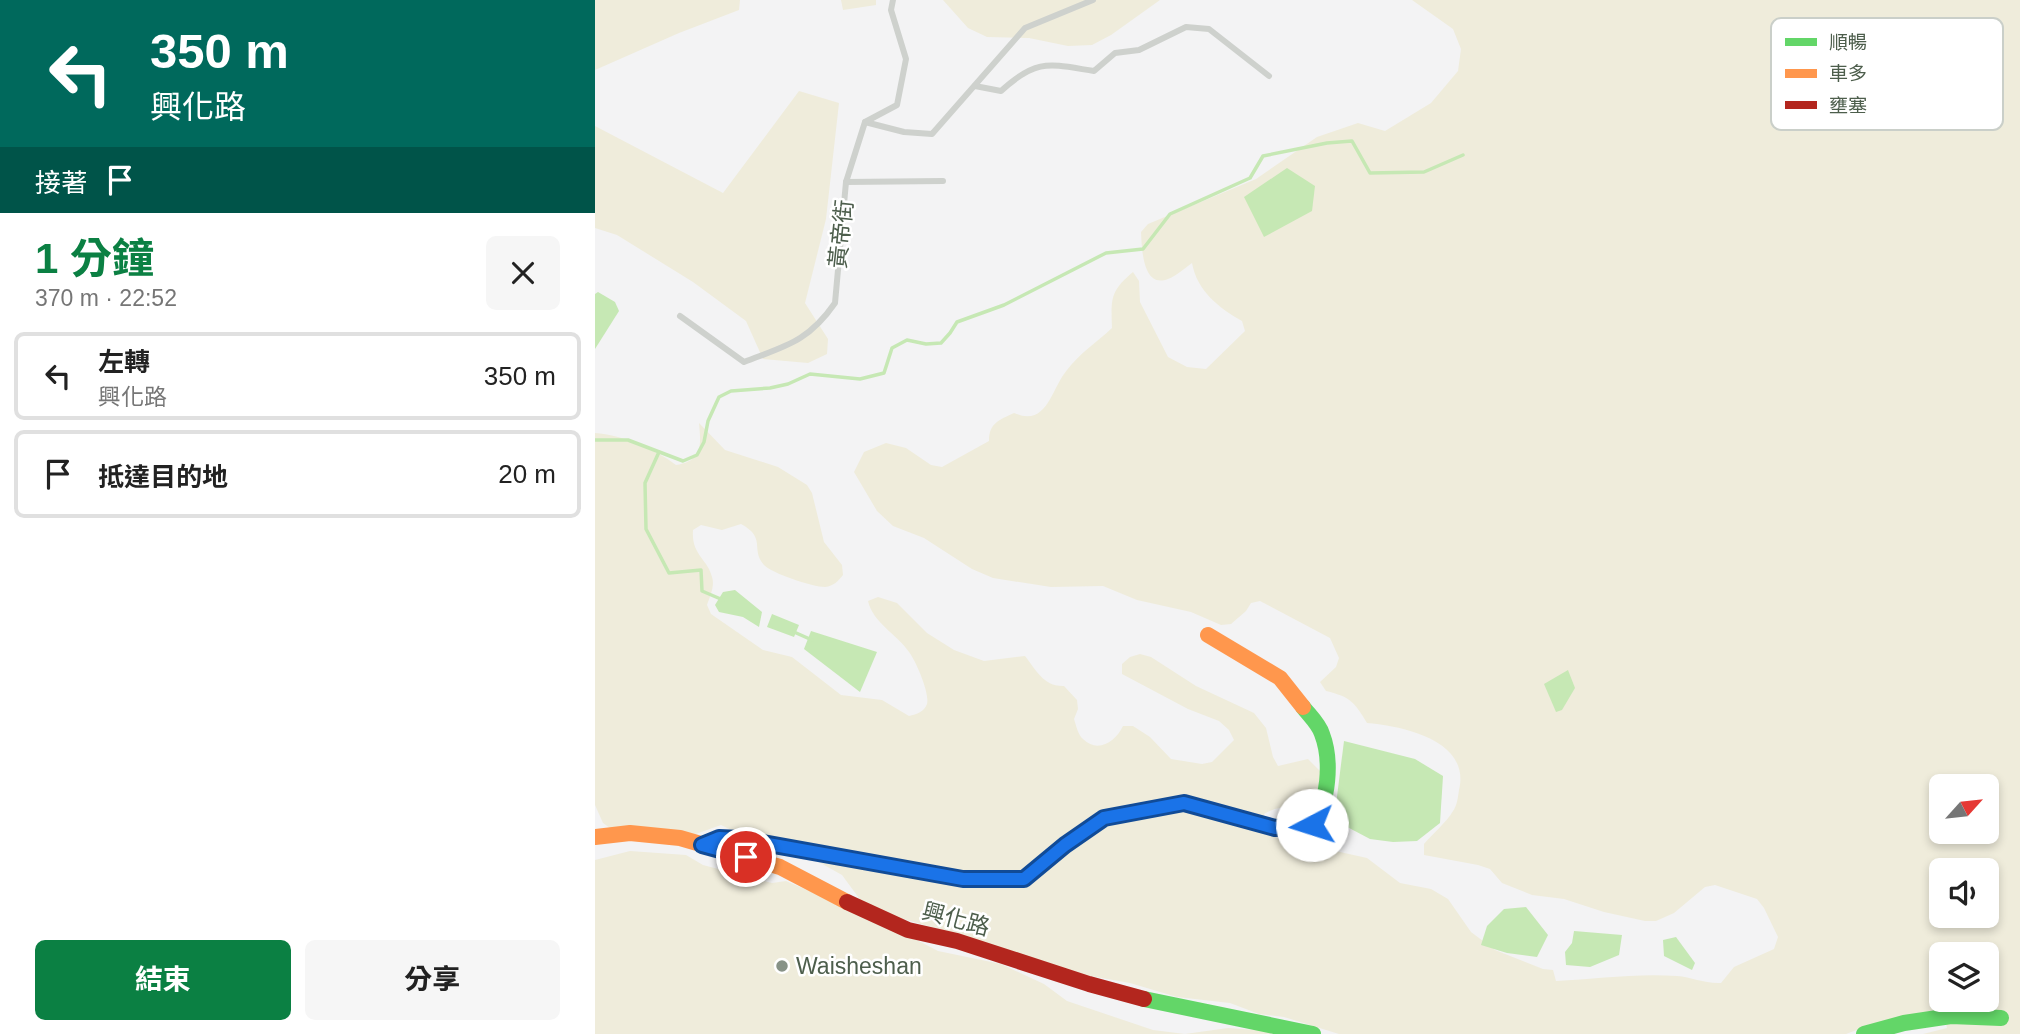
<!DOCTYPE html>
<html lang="zh-TW">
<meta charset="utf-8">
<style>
body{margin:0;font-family:Arial,"Noto Sans TC",sans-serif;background:#f6f6f6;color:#222;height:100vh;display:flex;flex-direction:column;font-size:26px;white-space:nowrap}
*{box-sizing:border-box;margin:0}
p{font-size:23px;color:#767676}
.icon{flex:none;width:38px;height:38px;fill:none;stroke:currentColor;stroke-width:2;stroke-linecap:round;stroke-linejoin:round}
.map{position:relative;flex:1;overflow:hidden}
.panel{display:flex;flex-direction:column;background:#fff;width:595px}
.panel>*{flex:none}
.top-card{background:#00695c;color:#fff;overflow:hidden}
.needle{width:46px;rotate:63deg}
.tools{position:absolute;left:1334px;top:774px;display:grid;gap:14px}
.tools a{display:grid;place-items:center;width:70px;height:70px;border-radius:10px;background:#fff;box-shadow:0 4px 10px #0003;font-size:35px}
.pin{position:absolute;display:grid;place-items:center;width:60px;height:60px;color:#fff;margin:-30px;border:4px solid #fff;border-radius:50%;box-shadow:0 2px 7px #0007}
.me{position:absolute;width:77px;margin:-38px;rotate:265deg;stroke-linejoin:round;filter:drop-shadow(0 0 5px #0008)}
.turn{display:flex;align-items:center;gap:24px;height:147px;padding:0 35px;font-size:32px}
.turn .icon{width:91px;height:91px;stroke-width:2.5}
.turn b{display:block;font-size:49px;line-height:60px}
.then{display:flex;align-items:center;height:66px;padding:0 35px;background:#0003;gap:14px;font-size:26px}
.round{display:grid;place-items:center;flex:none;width:74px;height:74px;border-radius:10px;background:#f6f6f6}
.overview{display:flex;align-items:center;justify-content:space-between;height:119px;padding:0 35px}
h1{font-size:42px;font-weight:700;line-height:52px;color:#0b8043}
.primary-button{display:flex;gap:14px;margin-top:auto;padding:14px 35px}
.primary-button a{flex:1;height:80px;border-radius:10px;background:#0b8043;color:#fff;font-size:28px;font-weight:700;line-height:80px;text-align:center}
.primary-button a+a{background:#f6f6f6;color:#222}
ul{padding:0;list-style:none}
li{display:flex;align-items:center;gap:21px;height:88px;margin:0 14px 10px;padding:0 21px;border:4px solid #e0e0e0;border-radius:10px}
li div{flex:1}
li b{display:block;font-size:26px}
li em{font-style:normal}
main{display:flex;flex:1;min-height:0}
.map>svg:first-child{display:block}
</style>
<main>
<section class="panel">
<div class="top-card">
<div class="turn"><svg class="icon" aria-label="left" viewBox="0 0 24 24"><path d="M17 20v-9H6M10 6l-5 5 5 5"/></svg><div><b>350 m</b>興化路</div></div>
<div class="then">接著<svg class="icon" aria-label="arrive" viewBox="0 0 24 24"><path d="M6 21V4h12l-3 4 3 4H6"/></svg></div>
</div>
<div class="overview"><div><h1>1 分鐘</h1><p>370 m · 22:52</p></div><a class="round"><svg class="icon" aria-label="close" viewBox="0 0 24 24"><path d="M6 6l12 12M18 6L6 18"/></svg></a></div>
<ul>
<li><svg class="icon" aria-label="left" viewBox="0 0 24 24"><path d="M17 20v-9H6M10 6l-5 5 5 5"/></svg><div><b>左轉</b><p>興化路</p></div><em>350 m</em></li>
<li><svg class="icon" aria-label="arrive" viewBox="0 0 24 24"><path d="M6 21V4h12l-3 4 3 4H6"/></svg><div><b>抵達目的地</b></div><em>20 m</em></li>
</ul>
<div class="primary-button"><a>結束</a><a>分享</a></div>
</section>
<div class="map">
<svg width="1425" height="1034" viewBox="0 0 1425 1034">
<rect width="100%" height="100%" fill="#f3f3f4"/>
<g fill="#efecdb" fill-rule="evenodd">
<polygon points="0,0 145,0 144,10 84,33 0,70"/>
<polygon points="246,0 281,0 281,5 248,10"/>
<polygon points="348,0 565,0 516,35 497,45 473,46 434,38 392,37 373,28"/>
<path d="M817 0H1425V1034H1328L1352 1028 1348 1009 1275 1025 1251 1034H744L689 1017 664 1014 635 1003 582 997 535 983 473 972 355 932 272 909 247 875 213 856 155 839 126 825 98 835 15 828 8 823 0 805V433C27 435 60 449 81 465 108 461 106 445 104 423L130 450 183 467 212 485 217 493 229 542 247 565 248 575C243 581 239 586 230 587 218 587 176 573 169 565 155 549 172 538 146 524L127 530 106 525 98 530C96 555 113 559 117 577 120 586 115 596 112 605L116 614 168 650 197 657 246 695 287 700 314 716C322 714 329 712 332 704 335 694 321 661 314 652 302 634 278 623 273 601L283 597 302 603 332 633 359 650 389 661 430 656C441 670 449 687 469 686L482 700 483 709 479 719C481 725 483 735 488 739 503 754 521 741 528 726H538L555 737 576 759 607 764 617 762 639 740 634 730 624 721 593 709 527 674V664L535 657 545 654 556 657 601 686 659 713 671 728 678 757 683 766 713 759 727 773C719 824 699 796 669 814L673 832 682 838 772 858 805 883 836 889 853 899 876 932 900 950 948 969 958 970 961 981C1001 979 1042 973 1082 976 1097 977 1110 984 1126 983L1139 967 1179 949 1183 937 1169 908 1162 899 1120 885 1110 887 1079 913 1061 921H1050L1009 912 969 899 937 895 907 883 895 869 883 865 829 855V844C838 833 851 823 858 811 862 806 863 797 864 790 876 741 809 726 772 723 759 702 756 697 731 691L725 682 741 667 744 658 735 638 665 601 656 603 651 611 636 624 626 625 596 612 542 600 508 586 456 587 398 578 377 569 329 538 298 526 282 511 259 472 269 452 291 443 311 448 336 465 347 467 394 441C394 423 404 420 419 413 452 428 456 389 472 370 484 354 502 342 517 328 516 299 515 291 538 272L544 281 545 302 573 357 592 367 611 369 650 331 647 321C624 308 602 291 597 263 590 268 581 276 573 279 547 289 547 247 546 232L553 224 661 179 722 137 763 123 790 131 836 103 863 71 866 49 858 29ZM1346 786H1391V831H1346ZM1346 870H1391V915H1346ZM1346 954H1391V999H1346Z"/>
<polygon points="204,91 244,103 231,219 210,303 233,339 232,354 213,363 168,359 151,321 98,282 22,235 0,228 0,126 128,193"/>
<polygon points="35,851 91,855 108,865 177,883 191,881 289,923 343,951 406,964 449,984 472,1001 558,1030 590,1034 633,1028 676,1031 688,1034 0,1034 0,860"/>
</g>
<g fill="#c6e8b4">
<polygon points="692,168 720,186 717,211 669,237 649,197"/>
<polygon points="3,292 20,302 24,311 0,349 0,294"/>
<polygon points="140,590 167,612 164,627 148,617 124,612 120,605 128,592"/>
<polygon points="177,614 204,625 199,637 172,627"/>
<polygon points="216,631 282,652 265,692 209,649"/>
<polygon points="973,670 980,688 967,710 961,712 949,684"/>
<polygon points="749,741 820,759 848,776 845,823 822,841 798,842 775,839 739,820"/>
<polygon points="931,907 953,935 942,957 912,953 886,945 892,926 909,909"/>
<polygon points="979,931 1027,935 1024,955 995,967 971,965 970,952 977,943"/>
<polygon points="1081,937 1100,963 1097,970 1069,956 1068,940"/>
</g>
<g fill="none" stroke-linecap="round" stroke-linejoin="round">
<g stroke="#c6e8b4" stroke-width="3.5">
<polyline points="0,440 33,440 88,461 102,455 109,442 113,421 124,397 136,391 175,388 193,384 215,374 265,379 289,373 297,348 312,340 331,344 346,343 355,333 362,322 409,305 511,253 548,249 575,214 655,178 668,156 732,143 757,141 775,173 829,172 868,155"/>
<polyline points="64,452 50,483 51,529 74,573 106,570 107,591 128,600"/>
<polyline points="199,632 217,640"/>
</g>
<g stroke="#ced1cd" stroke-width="6">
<path d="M380 86 406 91C442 58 454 64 499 71L520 53 544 50 591 27 614 29 674 76"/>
<polyline points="270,122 309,132 337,134 430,28 498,0"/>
<polyline points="251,182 348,181"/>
<path d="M85 316 149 362C190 346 213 342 240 303L251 182 270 122 302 105 311 59 296 10 298 0"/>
</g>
<g stroke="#63d668" stroke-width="16">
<path d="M108 844 124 838 145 839 368 879H429L470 845 509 818 589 803 680 828 717 825C734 803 737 760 727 734 724 724 714 715 708 707"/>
<polyline points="549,999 718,1034"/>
<polyline points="1269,1034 1309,1023 1356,1016 1406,1018"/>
</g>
<g stroke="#ff974d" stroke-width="16">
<polyline points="613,635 685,678 708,707"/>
<polyline points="0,837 35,833 85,838 185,867 252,902"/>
</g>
<polyline stroke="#b3261e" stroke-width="16" points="252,902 313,930 362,941 494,984 549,999"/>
</g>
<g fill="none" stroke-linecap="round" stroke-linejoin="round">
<defs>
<polyline id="route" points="151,857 107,845 124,838 145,839 368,879 429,879 470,845 509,818 589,803 680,828 717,825"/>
</defs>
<use href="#route" stroke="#114b97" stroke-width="18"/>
<use href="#route" stroke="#1a73e8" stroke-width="12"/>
</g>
<circle fill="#879287" stroke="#fff" stroke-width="2.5" cx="187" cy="966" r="7"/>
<g text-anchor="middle" stroke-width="5" stroke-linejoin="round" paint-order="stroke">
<g font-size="23" fill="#4d5e4c" stroke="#fff">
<text transform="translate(246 234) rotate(-84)" y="8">黃帝街</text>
<text transform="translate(361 919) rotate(15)" y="8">興化路</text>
</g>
<g font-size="23" fill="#4d5e4c" stroke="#fff" text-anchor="start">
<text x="201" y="974">Waisheshan</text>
</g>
</g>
<rect x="1176" y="18" width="232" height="112" rx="10" fill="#fff" stroke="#cacfc9" stroke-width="2"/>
<rect x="1190" y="38" width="32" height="8" fill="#63d668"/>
<rect x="1190" y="69" width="32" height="9" fill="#ff974d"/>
<rect x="1190" y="101" width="32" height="8" fill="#b3261e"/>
<g font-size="19" fill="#4d5e4c">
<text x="1234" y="49">順暢</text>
<text x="1234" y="80">車多</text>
<text x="1234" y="112">壅塞</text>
</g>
</svg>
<div class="tools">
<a><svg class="needle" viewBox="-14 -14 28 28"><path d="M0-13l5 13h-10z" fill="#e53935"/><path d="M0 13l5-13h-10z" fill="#767676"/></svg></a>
<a><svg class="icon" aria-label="sound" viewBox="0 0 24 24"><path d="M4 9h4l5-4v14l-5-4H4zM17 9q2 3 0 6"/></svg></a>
<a><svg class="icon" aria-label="layers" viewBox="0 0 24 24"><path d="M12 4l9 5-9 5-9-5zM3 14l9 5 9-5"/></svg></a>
</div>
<div class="pin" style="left:151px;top:857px;background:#d93025"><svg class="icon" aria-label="arrive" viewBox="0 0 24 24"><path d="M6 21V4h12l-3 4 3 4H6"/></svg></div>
<svg class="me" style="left:717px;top:825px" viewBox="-20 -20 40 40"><circle r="19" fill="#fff"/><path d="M0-13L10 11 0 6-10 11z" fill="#1a73e8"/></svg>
</div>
</main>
